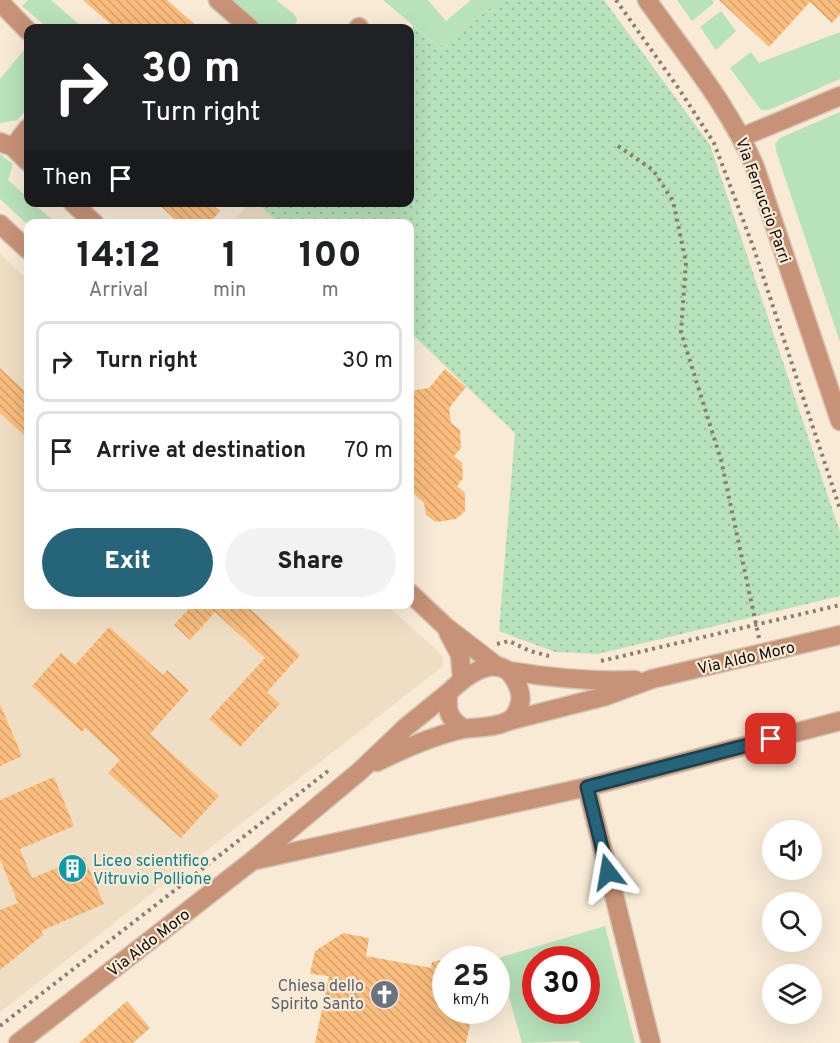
<!DOCTYPE html>
<style>
body{margin:0;font-family:Overpass,sans-serif;background:#f2f2f2;color:#202124;height:100vh;display:flex;flex-direction:column;font-size:22px;white-space:nowrap}
*{box-sizing:border-box;margin:0}
p{font-size:20px;color:#757577}
.icon{flex:none;width:33px;height:33px;fill:none;stroke:currentColor;stroke-width:2;stroke-linecap:round;stroke-linejoin:round}
.map{position:relative;flex:1;overflow:hidden}
.sheet{position:absolute;left:24px;top:219px;width:390px;height:390px;display:flex;flex-direction:column;background:#fff;border-radius:12px;box-shadow:0 6px 24px #0002}
.sheet>*{flex:none}
.hud{position:absolute;left:24px;top:24px;width:390px;height:183px;border-radius:12px;box-shadow:0 6px 24px #0002;background:#202124;color:#fff;overflow:hidden}
.fabs{position:absolute;left:762px;top:820px;display:grid;gap:12px}
.fabs a{display:grid;place-items:center;width:60px;height:60px;border-radius:50%;background:#fff;box-shadow:0 6px 24px #0002;font-size:30px}
.speed{position:absolute;left:432px;top:946px;display:flex;gap:12px;font-size:30px;font-weight:700;text-align:center}
.speed>*{display:grid;place-content:center;width:78px;height:78px;border-radius:50%;background:#fff;box-shadow:0 6px 24px #0002;line-height:1}
.speed small{font-size:15px;font-weight:400}
.speed .limit{border:9px solid #d22;background:#fff;color:#111}
.pin{position:absolute;display:grid;place-items:center;width:51px;height:51px;color:#fff;margin:-26px;border-radius:12px;box-shadow:0 3px 9px #0006}
.me{position:absolute;width:66px;margin:-33px;rotate:346deg;stroke-linejoin:round;filter:drop-shadow(0 0 4px #0008)}
.turn{display:flex;align-items:center;gap:21px;height:126px;padding:0 18px;font-size:27px}
.turn .icon{width:78px;height:78px;stroke-width:2.5}
.turn b{display:block;font-size:42px;line-height:51px}
.then{display:flex;align-items:center;height:57px;padding:0 18px;background:#0003;gap:12px;font-size:22px}
.eta{display:flex;justify-content:space-evenly;align-items:center;height:102px;text-align:center}
.eta b{font-size:36px;font-weight:800;line-height:42px}
.action{display:flex;gap:12px;margin-top:auto;padding:12px 18px}
.action a{flex:1;height:69px;border-radius:36px;background:#26647a;color:#fff;font-size:24px;font-weight:800;line-height:69px;text-align:center}
.action a+a{background:#f2f2f2;color:#202124}
ul{padding:0;list-style:none}
li{display:flex;align-items:center;gap:18px;height:81px;margin:0 12px 9px;padding:0 6px;border:3px solid #e0e0e0;border-radius:12px}
li div{flex:1}
li b{display:block;font-size:22px}
li em{font-style:normal}
.map>svg:first-child{display:block}
</style>
<div class="map">
<svg width="840" height="1043" viewBox="0 0 840 1043">
<defs>
<pattern id="park-dots" width="8" height="8" patternUnits="userSpaceOnUse" patternTransform="scale(1.5)"><rect width="8" height="8" fill="#b8e2ba"/><path d="M2 2h.1M6 6h.1" fill="none" stroke="#9dc19e" stroke-width="1.8" stroke-linecap="round"/></pattern>
<pattern id="building-back-hatch" width="6" height="6" patternUnits="userSpaceOnUse" patternTransform="scale(1.5)"><rect width="6" height="6" fill="#fabd7d"/><path d="M-1 5l2 2M0 0l6 6M5-1l2 2" fill="none" stroke="#d5a16b"/></pattern>
</defs>
<rect width="100%" height="100%" fill="#f8ead5"/>
<g fill="#efdec3">
<polygon points="250,202 257,203 279,223 230,224"/>
<polygon points="0,254 28,280 28,604 387,605 442,655 443,666 0,1012"/>
</g>
<g fill="#b8e2ba" fill-rule="evenodd">
<polygon points="28,0 51,0 81,26 80,28 48,28 22,6"/>
<polygon points="232,0 276,0 294,14 297,19 295,28 264,28"/>
<polygon points="383,0 428,0 446,21 471,0 501,0 439,47"/>
<polygon points="677,0 712,0 714,3 692,21"/>
<polygon points="721,11 736,31 716,50 700,27"/>
<polygon points="840,32 840,79 769,110 761,110 730,68 751,52 759,63"/>
<polygon points="25,49 28,52 28,109 17,120 0,123 0,79"/>
<polygon points="840,112 840,342 777,154 775,144 780,138"/>
<polygon points="0,154 13,164 8,180 28,198 28,202 33,203 56,223 28,224 28,225 0,199"/>
<path d="M605 926 635 1043H580L579 1041 522 1043 498 958ZM536 960H586V1011H536Z"/>
</g>
<polygon fill="url(#park-dots)" points="501,0 604,0 710,145 840,532 840,596 598,654 555,652 499,631 515,433 410,332 410,224 279,223 257,203 410,202 410,30 413,26 439,47"/>
<g fill="url(#building-back-hatch)">
<polygon points="83,0 167,0 199,28 115,28"/>
<polygon points="719,0 840,0 840,14 832,23 810,2 769,47"/>
<polygon points="156,202 210,202 220,211 209,224 180,224"/>
<polygon points="0,368 28,394 28,439 0,413"/>
<polygon points="445,369 466,387 449,408 451,423 460,430 461,448 454,456 462,463 463,478 457,486 465,493 465,511 456,519 436,522 426,515 424,503 410,490 410,391 429,388"/>
<polygon points="193,604 245,604 300,655 267,692 280,704 240,747 209,719 265,658 215,612 190,640 174,625"/>
<polygon points="109,627 163,675 167,670 189,690 150,734 219,796 181,838 108,773 120,760 85,728 82,732 32,686 61,653 75,665"/>
<polygon points="0,704 22,756 0,766"/>
<polygon points="54,777 74,826 20,849 32,878 84,857 104,904 41,931 43,935 0,970 0,910 18,903 0,859 0,800"/>
<polygon points="343,933 369,938 366,956 431,968 432,962 446,959 446,1011 473,1011 466,1043 315,1043 329,976 310,974 315,951"/>
<polygon points="127,1001 150,1028 133,1043 79,1043"/>
</g>
<g fill="none" stroke-linecap="round" stroke-linejoin="round">
<defs>
<g id="minor">
<polyline points="218,0 250,28"/>
<path d="M647 0C685 54 729 106 755 167L840 421"/>
<polyline points="0,2 28,31"/>
<polyline points="358,28 359,27"/>
<polyline points="742,137 840,96"/>
<polyline points="0,142 13,147 28,162"/>
<polyline points="13,147 28,128"/>
<polyline points="72,202 95,224"/>
<polyline points="0,224 28,250"/>
<polyline points="410,593 446,627 498,667"/>
<polyline points="448,632 460,655 462,679"/>
<path d="M509 671C552 678 592 682 635 680"/>
<polyline points="508,721 606,696 652,679 840,635"/>
<path d="M377 762C405 748 432 736 463 729 476 727 495 728 508 721 515 718 518 710 520 703 522 695 518 684 513 677 496 651 463 678 448 693 447 712 448 718 464 729"/>
<polyline points="256,860 587,787"/>
<polyline points="18,1043 252,861 360,771 406,727 448,693"/>
<polyline points="651,1043 587,787 840,721"/>
</g>
</defs>
<use href="#minor" stroke="#d3c6b4" stroke-width="21"/>
<g stroke="#897f71" stroke-width="4" stroke-dasharray="3 4.5" stroke-linecap="butt">
<polyline points="616,0 679,89 714,143 754,249 840,509"/>
<polyline points="618,146 653,170 673,201 686,262 681,332 721,460 759,638"/>
<polyline points="497,644 509,641 530,651 549,656"/>
<polyline points="601,661 840,605"/>
<polyline points="0,1026 328,771"/>
</g>
<use href="#minor" stroke="#c79276" stroke-width="18"/>
</g>
<g fill="none" stroke-linecap="round" stroke-linejoin="round">
<defs>
<polyline id="route" points="608,872 587,787 771,739"/>
</defs>
<use href="#route" stroke="#19414f" stroke-width="15"/>
<use href="#route" stroke="#26647a" stroke-width="10"/>
</g>
<defs>
<symbol id="building-disc" viewBox="-11 -11 22 22"><circle r="9.5" fill="#0f9aa8" stroke="#f8ead5"/><path d="M-4-6H4V6H1V3H-1V6H-4ZM-2.5-4.3h1.7v1.8h-1.7ZM.8-4.3h1.7v1.8H.8ZM-2.5-1h1.7V.8h-1.7ZM.8-1h1.7V.8H.8Z" fill="#fff"/></symbol>
<symbol id="church-disc" viewBox="-11 -11 22 22"><circle r="9.5" fill="#6b7280" stroke="#f8ead5"/><path d="M-1.2-6h2.4v3.5h3.3v2.4h-3.3V6h-2.4V-.1h-3.3v-2.4h3.3Z" fill="#fff"/></symbol>
</defs>
<g fill-rule="evenodd">
<use href="#building-disc" x="56" y="852" width="33" height="33"/>
<use href="#church-disc" x="368" y="978" width="33" height="33"/>
</g>
<g text-anchor="middle" stroke-width="4.5" stroke-linejoin="round" paint-order="stroke">
<g font-size="16" fill="#100b05" stroke="#f8ead5">
<text transform="translate(764 200) rotate(70)" y="6">Via Ferruccio Parri</text>
<text transform="translate(746 657) rotate(-13)" y="6">Via Aldo Moro</text>
<text transform="translate(148 942) rotate(-38)" y="6">Via Aldo Moro</text>
</g>
<g font-size="16" fill="#0d838f" stroke="#f8ead5" text-anchor="start">
<text x="93" y="866">Liceo scientifico<tspan x="93" dy="18">Vitruvio Pollione</tspan></text>
</g>
<g font-size="16" fill="#5b616d" stroke="#f8ead5" text-anchor="end">
<text x="364" y="991">Chiesa dello<tspan x="364" dy="18">Spirito Santo</tspan></text>
</g>
</g>
</svg>
<div class="fabs">
<a><svg class="icon" aria-label="sound" viewBox="0 0 24 24"><path d="M4 9h4l5-4v14l-5-4H4zM17 9q2 3 0 6"/></svg></a>
<a><svg class="icon" aria-label="search" viewBox="0 0 24 24"><circle cx="10" cy="10" r="6"/><path d="M15 15l6 6"/></svg></a>
<a><svg class="icon" aria-label="layers" viewBox="0 0 24 24"><path d="M12 4l9 5-9 5-9-5zM3 14l9 5 9-5"/></svg></a>
</div>
<div class="speed"><div>25<small>km/h</small></div><div class="limit">30</div></div>
<div class="pin" style="left:771px;top:739px;background:#d93025"><svg class="icon" aria-label="arrive" viewBox="0 0 24 24"><path d="M6 21V4h12l-3 4 3 4H6"/></svg></div>
<svg class="me" style="left:608px;top:872px" viewBox="-20 -20 40 40"><path d="M0-17L14 15 0 8-14 15z" fill="#26647a" stroke="#fff" stroke-width="4"/></svg>
<div class="hud">
<div class="turn"><svg class="icon" aria-label="right" viewBox="0 0 24 24"><path d="M7 20v-9h11M14 6l5 5-5 5"/></svg><div><b>30 m</b>Turn right</div></div>
<div class="then">Then<svg class="icon" aria-label="arrive" viewBox="0 0 24 24"><path d="M6 21V4h12l-3 4 3 4H6"/></svg></div>
</div>
<section class="sheet">
<div class="eta">
<div><b>14:12</b><p>Arrival</p></div>
<div><b>1</b><p>min</p></div>
<div><b>100</b><p>m</p></div>
</div>
<ul>
<li><svg class="icon" aria-label="right" viewBox="0 0 24 24"><path d="M7 20v-9h11M14 6l5 5-5 5"/></svg><div><b>Turn right</b></div><em>30 m</em></li>
<li><svg class="icon" aria-label="arrive" viewBox="0 0 24 24"><path d="M6 21V4h12l-3 4 3 4H6"/></svg><div><b>Arrive at destination</b></div><em>70 m</em></li>
</ul>
<div class="action"><a>Exit</a><a>Share</a></div>
</section>
</div>
